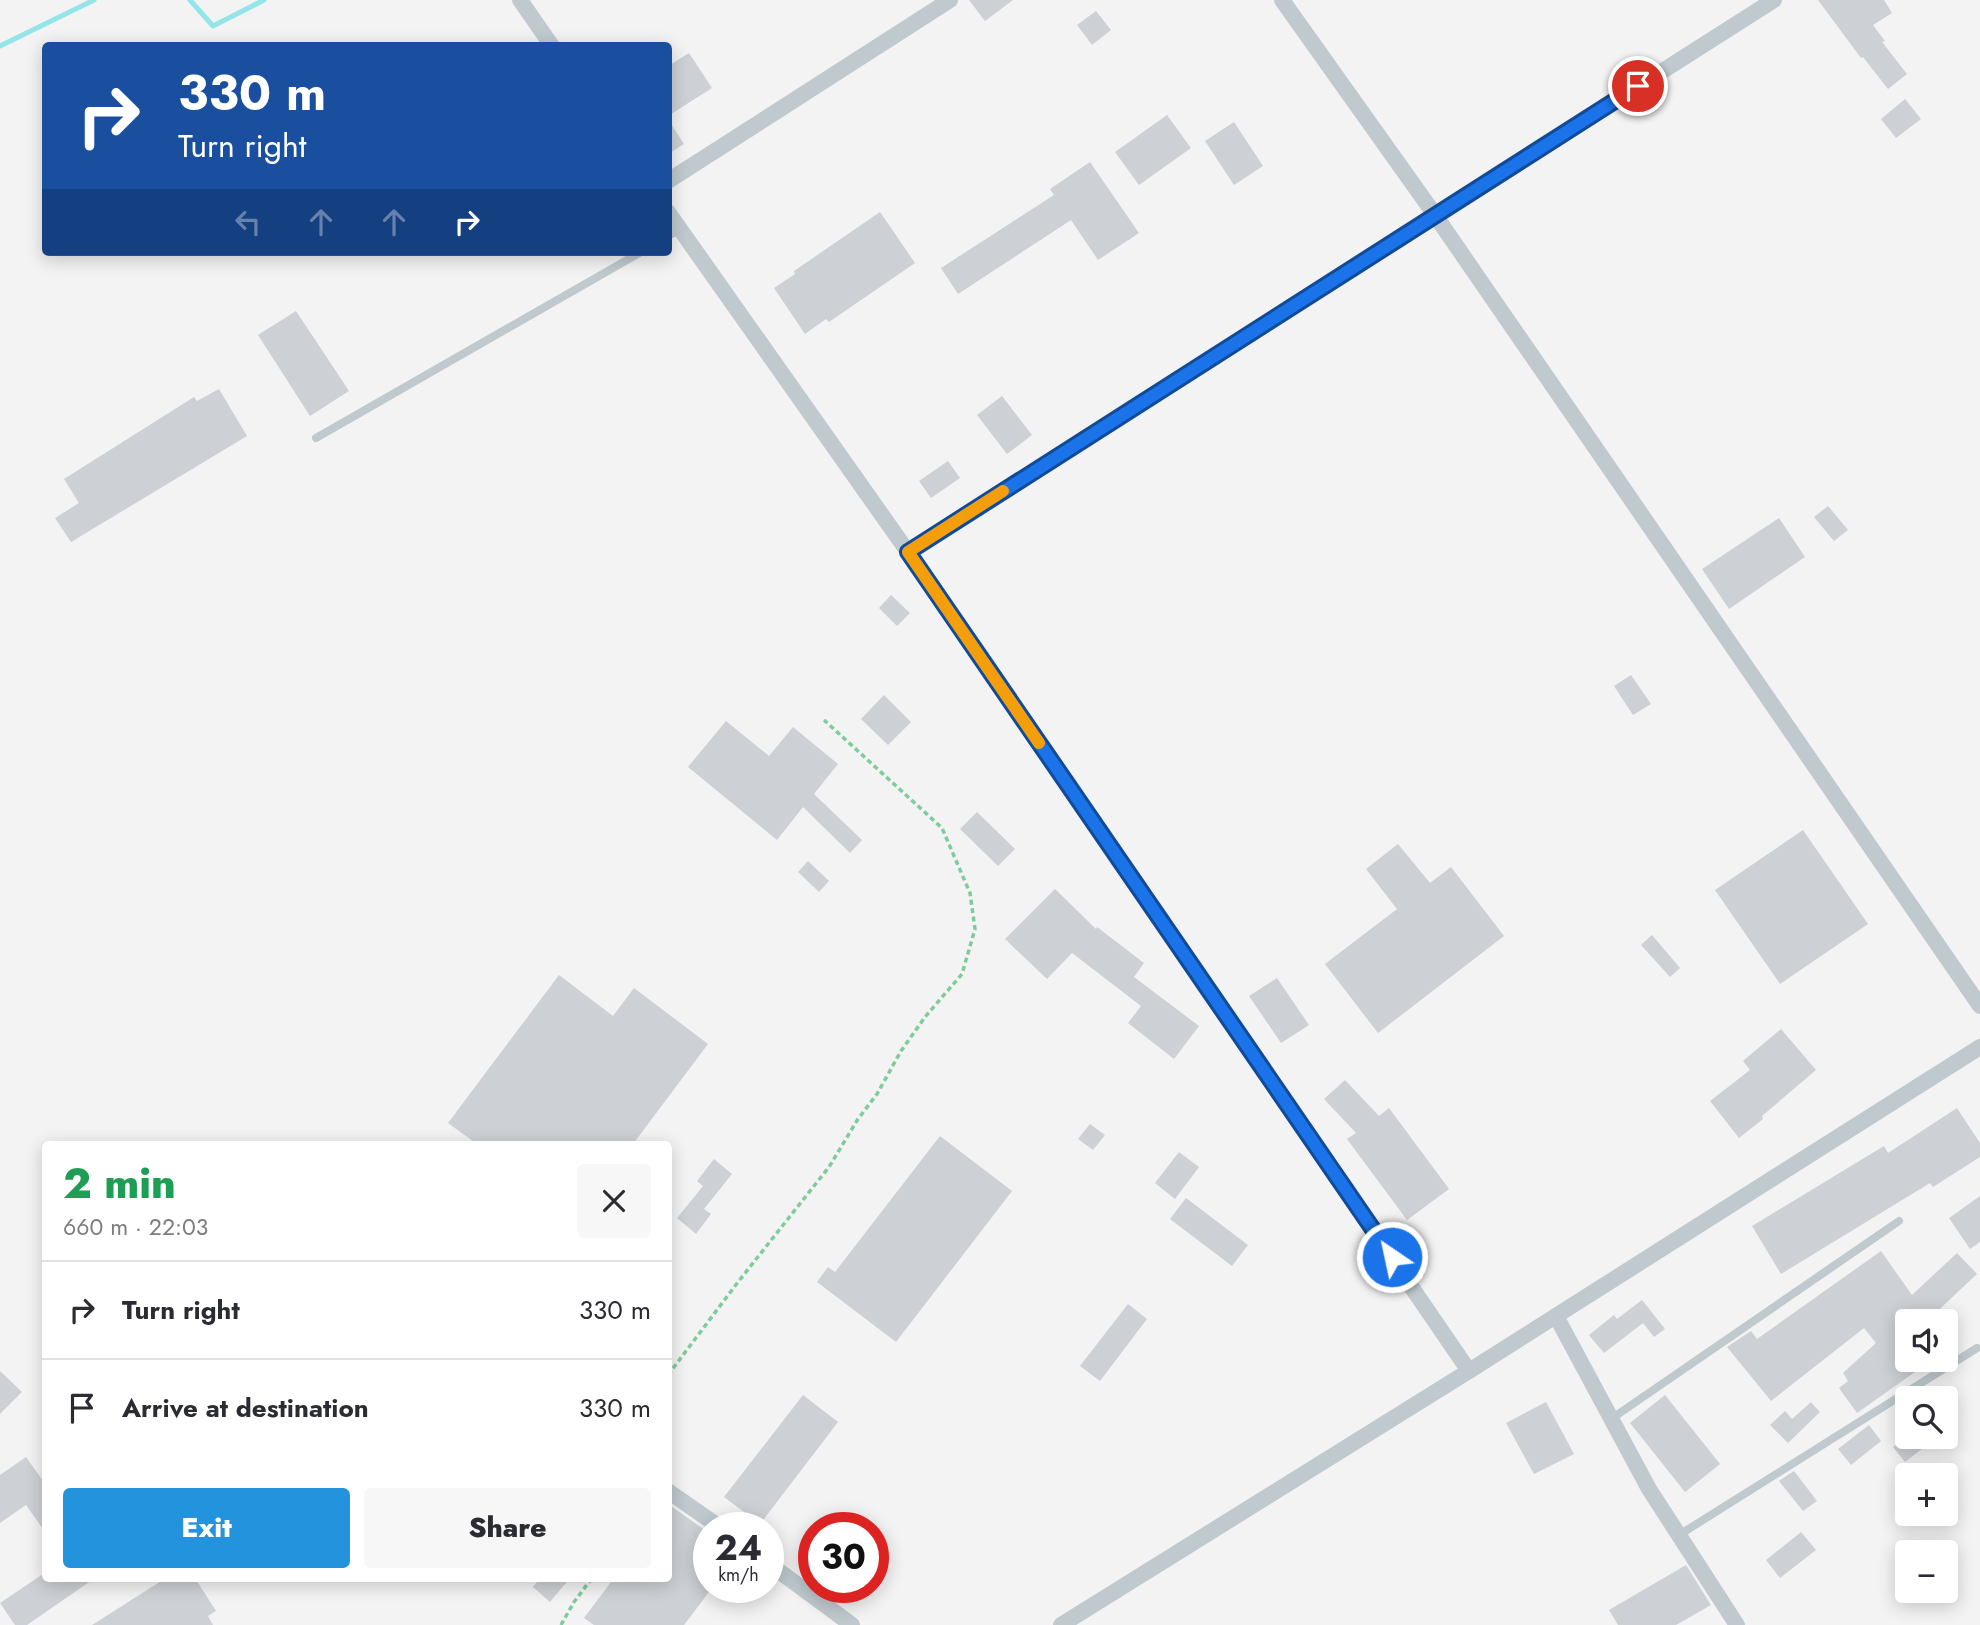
<!DOCTYPE html>
<meta charset="utf-8">
<style>
body{margin:0;font-family:Jost,sans-serif;background:#f7f7f7;color:#2b2b33;height:100vh;display:flex;flex-direction:column;font-size:26px;white-space:nowrap}
*{box-sizing:border-box;margin:0}
p{font-size:23px;color:#7c7c81}
.icon{flex:none;width:38px;height:38px;fill:none;stroke:currentColor;stroke-width:2;stroke-linecap:round;stroke-linejoin:round}
.map{position:relative;flex:1;overflow:hidden}
.details{position:absolute;left:42px;top:1141px;width:630px;height:441px;display:flex;flex-direction:column;background:#fff;border-radius:7px;box-shadow:0 4px 18px #0003}
.details>*{flex:none}
.hud{position:absolute;left:42px;top:42px;width:630px;height:214px;border-radius:7px;box-shadow:0 4px 18px #0003;background:#1a4fa0;color:#fff;overflow:hidden}
.buttons{position:absolute;left:1895px;top:1309px;display:grid;gap:14px}
.buttons a{display:grid;place-items:center;width:63px;height:63px;border-radius:7px;background:#fff;box-shadow:0 4px 18px #0003;font-size:35px}
.speed{position:absolute;left:693px;top:1512px;display:flex;gap:14px;font-size:35px;font-weight:700;text-align:center}
.speed>*{display:grid;place-content:center;width:91px;height:91px;border-radius:50%;background:#fff;box-shadow:0 4px 18px #0003;line-height:1}
.speed small{font-size:18px;font-weight:400}
.speed .limit{border:10px solid #d22;background:#fff;color:#111}
.pin{position:absolute;display:grid;place-items:center;width:60px;height:60px;color:#fff;margin:-30px;border:4px solid #fff;border-radius:50%;box-shadow:0 2px 7px #0007}
.me{position:absolute;width:77px;margin:-38px;rotate:326deg;stroke-linejoin:round;filter:drop-shadow(0 0 5px #0008)}
.turn{display:flex;align-items:center;gap:24px;height:147px;padding:0 21px;font-size:32px}
.turn .icon{width:91px;height:91px;stroke-width:2.5}
.turn b{display:block;font-size:49px;line-height:60px}
.lanes{display:flex;align-items:center;height:66px;padding:0 21px;background:#0003;justify-content:center;gap:35px;direction:ltr}
.lanes .off{opacity:.35}
.round{display:grid;place-items:center;flex:none;width:74px;height:74px;border-radius:7px;background:#f7f7f7}
.headline{display:flex;align-items:center;justify-content:space-between;height:119px;padding:0 21px}
h1{font-size:42px;font-weight:800;line-height:52px;color:#1e9e55}
.action{display:flex;gap:14px;margin-top:auto;padding:14px 21px}
.action a{flex:1;height:80px;border-radius:7px;background:#2393de;color:#fff;font-size:28px;font-weight:800;line-height:80px;text-align:center}
.action a+a{background:#f7f7f7;color:#2b2b33}
ul{padding:0;list-style:none}
li{display:flex;align-items:center;gap:21px;height:98px;padding:0 21px;border-top:2px solid #e1e1e2}
li div{flex:1}
li b{display:block;font-size:26px}
li em{font-style:normal}
.map>svg:first-child{display:block}
</style>
<div class="map">
<svg width="1980" height="1625" viewBox="0 0 1980 1625">
<rect width="100%" height="100%" fill="#f4f3f3"/>
<g fill="none" stroke-linecap="round" stroke-linejoin="round">
<g stroke="#94e5e9" stroke-width="5">
<polyline points="190,0 213,26 264,0"/>
<polyline points="0,46 94,0"/>
</g>
</g>
<g fill="#cdd0d4">
<polygon points="969,0 1013,0 985,21"/>
<polygon points="1818,0 1884,0 1892,13 1873,25 1885,41 1882,42 1907,74 1888,89 1863,57 1861,58"/>
<polygon points="1096,11 1111,30 1092,45 1077,25"/>
<polygon points="689,53 712,88 668,116 668,66"/>
<polygon points="1905,99 1921,119 1896,138 1881,119"/>
<polygon points="1167,115 1191,148 1139,185 1115,152"/>
<polygon points="668,119 684,144 668,154"/>
<polygon points="1234,122 1263,166 1234,185 1205,141"/>
<polygon points="1090,162 1139,233 1098,260 1071,220 958,294 941,268 1054,195 1050,189"/>
<polygon points="880,212 915,263 829,322 826,319 805,334 774,288 795,274 794,271"/>
<polygon points="296,311 349,391 310,416 258,335"/>
<polygon points="219,389 247,436 71,542 55,518 79,503 64,479 194,397 197,401"/>
<polygon points="1002,396 1032,435 1007,454 977,415"/>
<polygon points="948,461 960,478 931,498 919,481"/>
<polygon points="1828,506 1848,530 1834,541 1814,517"/>
<polygon points="1779,518 1805,557 1729,609 1702,569"/>
<polygon points="891,595 910,613 897,626 879,608"/>
<polygon points="1631,675 1651,704 1633,715 1614,686"/>
<polygon points="884,695 911,722 888,745 861,719"/>
<polygon points="726,721 769,756 793,727 838,764 814,794 862,840 850,853 803,807 777,840 688,767"/>
<polygon points="977,812 1015,849 998,866 960,829"/>
<polygon points="1803,830 1868,924 1780,984 1715,890"/>
<polygon points="1398,844 1430,883 1451,867 1504,936 1378,1033 1325,964 1397,909 1366,869"/>
<polygon points="808,861 829,881 819,892 798,872"/>
<polygon points="1055,889 1096,929 1097,927 1144,963 1134,977 1199,1026 1174,1059 1128,1023 1141,1006 1072,953 1047,979 1005,939"/>
<polygon points="1652,935 1680,968 1670,977 1641,945"/>
<polygon points="559,975 613,1016 634,988 708,1044 633,1144 477,1144 448,1123"/>
<polygon points="1277,978 1309,1025 1281,1043 1249,996"/>
<polygon points="1781,1029 1816,1070 1762,1116 1763,1119 1739,1138 1710,1101 1750,1070 1743,1061"/>
<polygon points="1345,1080 1379,1116 1389,1108 1449,1189 1407,1220 1347,1139 1356,1133 1324,1099"/>
<polygon points="1957,1108 1980,1143 1980,1157 1933,1187 1930,1183 1781,1274 1752,1226 1884,1146 1888,1153"/>
<polygon points="1090,1124 1105,1135 1093,1150 1078,1139"/>
<polygon points="940,1136 1012,1191 896,1342 817,1282 828,1267 835,1272"/>
<polygon points="1179,1152 1199,1167 1175,1199 1155,1183"/>
<polygon points="714,1159 732,1174 704,1209 711,1214 696,1234 677,1218 703,1186 697,1181"/>
<polygon points="1980,1196 1980,1242 1970,1249 1949,1218"/>
<polygon points="1186,1198 1248,1245 1232,1266 1170,1219"/>
<polygon points="1881,1251 1912,1295 1957,1253 1977,1274 1927,1321 1908,1321 1908,1360 1932,1360 1857,1413 1839,1388 1848,1381 1843,1373 1876,1343 1864,1328 1771,1401 1727,1347 1751,1331 1757,1339"/>
<polygon points="1642,1300 1665,1329 1654,1337 1643,1323 1604,1353 1589,1335 1614,1315 1617,1319"/>
<polygon points="1128,1304 1147,1319 1100,1381 1080,1366"/>
<polygon points="0,1371 22,1392 0,1414"/>
<polygon points="803,1395 838,1422 760,1524 724,1497"/>
<polygon points="1665,1395 1720,1464 1685,1492 1630,1423"/>
<polygon points="1546,1402 1574,1454 1534,1474 1506,1423"/>
<polygon points="1811,1402 1820,1412 1788,1443 1770,1425 1785,1411 1792,1419"/>
<polygon points="1869,1425 1881,1441 1851,1465 1838,1449"/>
<polygon points="1908,1436 1913,1437 1922,1449 1905,1462 1893,1447"/>
<polygon points="26,1457 46,1485 46,1533 26,1505 0,1523 0,1475"/>
<polygon points="1794,1471 1817,1501 1803,1511 1779,1481"/>
<polygon points="668,1504 709,1533 709,1592 684,1625 594,1625 584,1618 614,1578 668,1578"/>
<polygon points="1801,1532 1816,1550 1780,1578 1766,1560"/>
<polygon points="1686,1565 1711,1605 1676,1625 1618,1625 1609,1610"/>
<polygon points="46,1572 46,1578 95,1578 27,1625 15,1625 0,1603"/>
<polygon points="166,1578 195,1578 216,1611 208,1616 213,1625 92,1625"/>
<polygon points="540,1578 570,1578 550,1602 533,1587"/>
</g>
<g fill="none" stroke-linecap="round" stroke-linejoin="round">
<g stroke="#7ecc99" stroke-width="3.5" stroke-dasharray="5 3.5" stroke-linecap="butt">
<polyline points="668,1375 738,1282 829,1167 858,1119 877,1094 901,1051 925,1017 962,974 975,929 970,893 942,828 824,720"/>
<polyline points="561,1625 574,1602 592,1578"/>
</g>
<g stroke="#bfc9ce" stroke-width="8">
<polyline points="668,236 681,229"/>
<polyline points="316,438 641,252"/>
<polyline points="1611,1419 1899,1221"/>
<polyline points="1679,1535 1977,1348"/>
</g>
<g stroke="#bfc9ce" stroke-width="16">
<polyline points="520,0 552,46"/>
<polyline points="1282,0 1435,215 1980,1006"/>
<polyline points="668,181 950,0"/>
<polyline points="668,212 908,552"/>
<polyline points="1556,1316 1649,1489 1737,1625"/>
<polyline points="1469,1371 1980,1047"/>
<polyline points="668,1491 721,1528"/>
<polyline points="768,1563 852,1625"/>
<polyline points="1061,1625 1469,1371 908,552 1774,0"/>
</g>
</g>
<g fill="none" stroke-linecap="round" stroke-linejoin="round">
<defs>
<polyline id="route" points="1392,1257 908,552 1638,86"/>
</defs>
<use href="#route" stroke="#114b97" stroke-width="18"/>
<use href="#route" stroke="#1a73e8" stroke-width="12"/>
<polyline stroke="#f59e0b" stroke-width="12" points="1003,491 908,552 1039,743"/>
</g>
</svg>
<div class="buttons">
<a><svg class="icon" aria-label="sound" viewBox="0 0 24 24"><path d="M4 9h4l5-4v14l-5-4H4zM17 9q2 3 0 6"/></svg></a>
<a><svg class="icon" aria-label="search" viewBox="0 0 24 24"><circle cx="10" cy="10" r="6"/><path d="M15 15l6 6"/></svg></a>
<a>+</a>
<a>−</a>
</div>
<div class="speed"><div>24<small>km/h</small></div><div class="limit">30</div></div>
<div class="pin" style="left:1638px;top:86px;background:#d93025"><svg class="icon" aria-label="arrive" viewBox="0 0 24 24"><path d="M6 21V4h12l-3 4 3 4H6"/></svg></div>
<svg class="me" style="left:1392px;top:1257px" viewBox="-20 -20 40 40"><circle r="17" fill="#1a73e8" stroke="#fff" stroke-width="3"/><path d="M0-11L8 9 0 5-8 9z" fill="#fff"/></svg>
<div class="hud">
<div class="turn"><svg class="icon" aria-label="right" viewBox="0 0 24 24"><path d="M7 20v-9h11M14 6l5 5-5 5"/></svg><div><b>330 m</b>Turn right</div></div>
<div class="lanes"><svg class="icon off" aria-label="left" viewBox="0 0 24 24"><path d="M17 20v-9H6M10 6l-5 5 5 5"/></svg><svg class="icon off" aria-label="ahead" viewBox="0 0 24 24"><path d="M12 20V5M6 11l6-6 6 6"/></svg><svg class="icon off" aria-label="ahead" viewBox="0 0 24 24"><path d="M12 20V5M6 11l6-6 6 6"/></svg><svg class="icon" aria-label="right" viewBox="0 0 24 24"><path d="M7 20v-9h11M14 6l5 5-5 5"/></svg></div>
</div>
<section class="details">
<div class="headline"><div><h1>2 min</h1><p>660 m · 22:03</p></div><a class="round"><svg class="icon" aria-label="close" viewBox="0 0 24 24"><path d="M6 6l12 12M18 6L6 18"/></svg></a></div>
<ul>
<li><svg class="icon" aria-label="right" viewBox="0 0 24 24"><path d="M7 20v-9h11M14 6l5 5-5 5"/></svg><div><b>Turn right</b></div><em>330 m</em></li>
<li><svg class="icon" aria-label="arrive" viewBox="0 0 24 24"><path d="M6 21V4h12l-3 4 3 4H6"/></svg><div><b>Arrive at destination</b></div><em>330 m</em></li>
</ul>
<div class="action"><a>Exit</a><a>Share</a></div>
</section>
</div>
